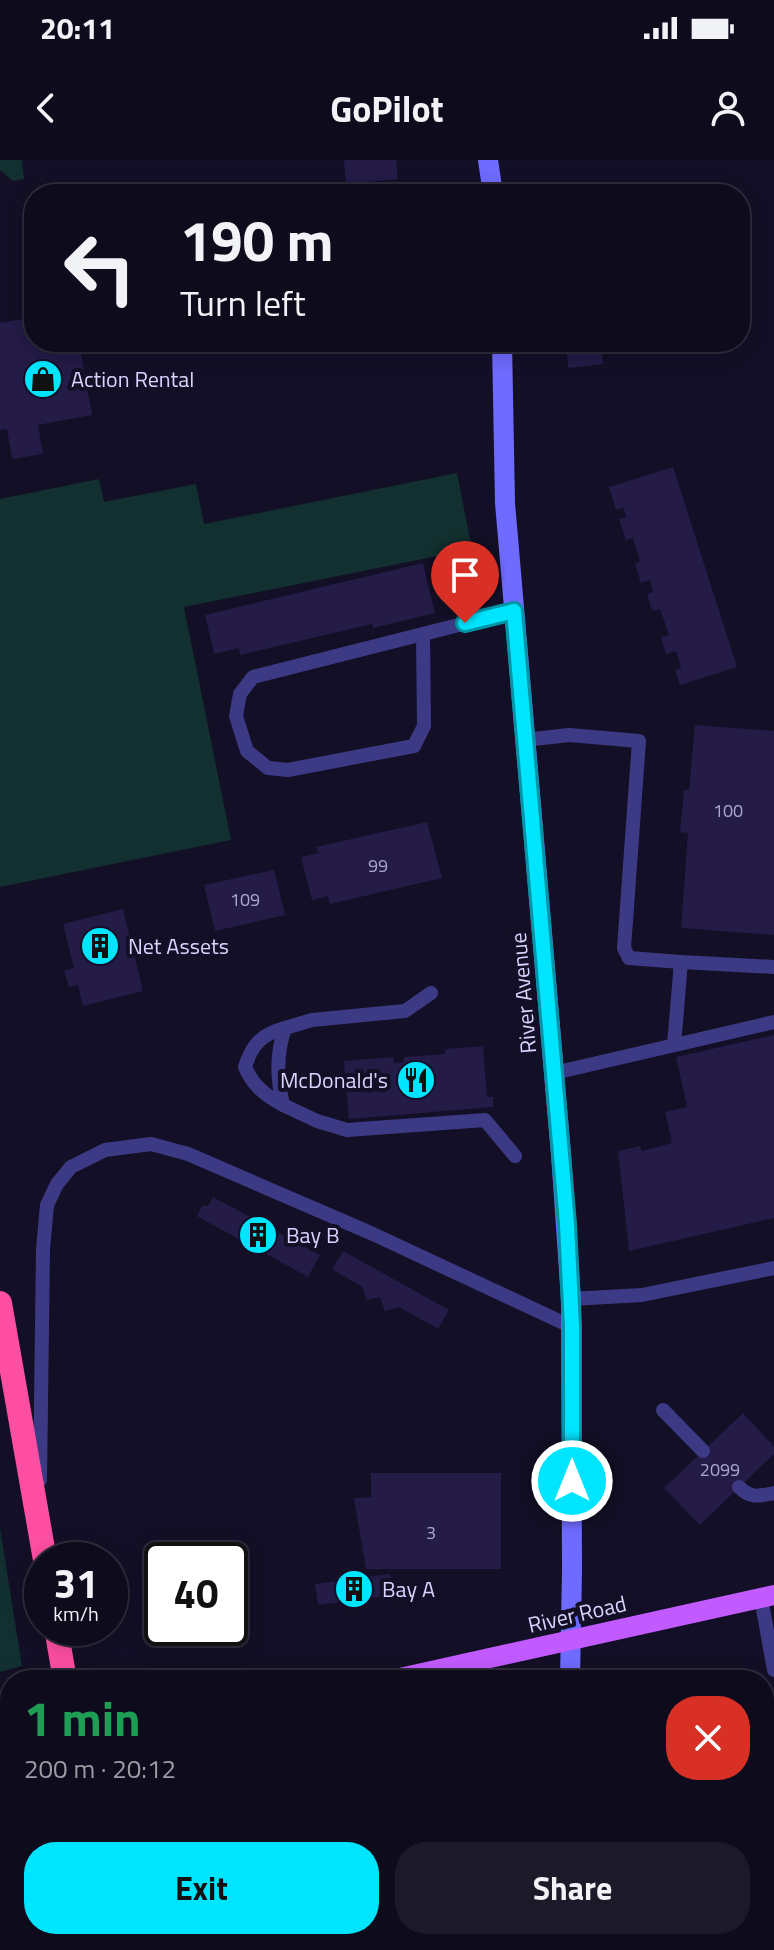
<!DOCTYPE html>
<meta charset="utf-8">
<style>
body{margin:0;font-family:"Titillium Web",sans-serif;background:#1c1929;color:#f1f3f6;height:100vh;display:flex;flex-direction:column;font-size:30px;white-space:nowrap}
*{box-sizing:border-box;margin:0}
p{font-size:26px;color:#9b9ba3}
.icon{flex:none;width:44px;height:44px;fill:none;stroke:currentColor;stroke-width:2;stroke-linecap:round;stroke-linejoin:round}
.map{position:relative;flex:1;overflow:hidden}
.panel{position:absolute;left:0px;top:1510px;width:774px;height:280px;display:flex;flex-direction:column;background:#0e0b1c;border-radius:32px 32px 0 0;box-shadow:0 4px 20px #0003,0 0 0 2px #2e2b3b}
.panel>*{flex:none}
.guide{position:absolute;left:24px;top:24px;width:726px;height:168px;border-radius:32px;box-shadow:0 4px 20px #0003,0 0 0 2px #2e2b3b;background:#0e0b1c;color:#f1f3f6;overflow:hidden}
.speed{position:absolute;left:24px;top:1382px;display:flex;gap:16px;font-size:40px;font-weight:700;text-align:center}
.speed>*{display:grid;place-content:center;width:104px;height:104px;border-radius:50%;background:#0e0b1c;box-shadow:0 4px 20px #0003,0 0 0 2px #2e2b3b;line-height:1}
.speed small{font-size:20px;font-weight:400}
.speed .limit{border:4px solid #111;border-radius:12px;background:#fff;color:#111}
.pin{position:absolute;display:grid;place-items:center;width:68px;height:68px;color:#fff;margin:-82px -34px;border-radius:50% 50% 50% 0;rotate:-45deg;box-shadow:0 0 8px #0007}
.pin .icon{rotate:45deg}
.me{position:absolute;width:88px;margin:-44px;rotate:0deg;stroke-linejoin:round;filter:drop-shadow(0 0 6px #0008)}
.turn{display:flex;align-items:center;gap:28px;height:168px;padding:0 24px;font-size:36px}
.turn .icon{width:104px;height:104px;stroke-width:2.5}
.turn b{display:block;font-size:56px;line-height:68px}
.round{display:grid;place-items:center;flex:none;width:84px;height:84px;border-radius:32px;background:#1c1929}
.head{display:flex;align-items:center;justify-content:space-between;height:136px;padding:0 24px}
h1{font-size:48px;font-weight:700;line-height:60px;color:#1e9e55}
.cta{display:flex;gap:16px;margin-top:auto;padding:16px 24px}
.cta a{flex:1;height:92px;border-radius:32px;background:#00e5ff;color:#111;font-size:32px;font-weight:700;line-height:92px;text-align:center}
.cta a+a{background:#1c1929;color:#f1f3f6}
.status{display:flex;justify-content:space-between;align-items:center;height:56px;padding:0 40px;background:#0e0b1c;direction:ltr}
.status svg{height:22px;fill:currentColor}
header{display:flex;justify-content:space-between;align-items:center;height:104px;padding:0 24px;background:#0e0b1c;font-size:36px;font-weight:700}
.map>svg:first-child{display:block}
</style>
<div class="status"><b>20:11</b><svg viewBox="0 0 49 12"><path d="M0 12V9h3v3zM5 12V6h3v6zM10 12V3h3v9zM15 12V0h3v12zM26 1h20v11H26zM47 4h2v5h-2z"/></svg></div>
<header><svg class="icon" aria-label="back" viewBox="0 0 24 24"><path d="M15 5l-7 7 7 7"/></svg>GoPilot<svg class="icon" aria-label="person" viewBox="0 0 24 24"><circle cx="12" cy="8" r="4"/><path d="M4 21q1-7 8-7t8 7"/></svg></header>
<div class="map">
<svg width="774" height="1790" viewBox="0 0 774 1790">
<rect width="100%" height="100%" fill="#130f26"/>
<g fill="#12302f">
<polygon points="0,0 22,0 24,19 13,21 0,10"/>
<polygon points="457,313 472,389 184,447 231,680 0,727 0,339 99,319 104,342 196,324 204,364"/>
<polygon points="0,1368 22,1506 0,1512"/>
</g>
<g fill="#241b47">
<polygon points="344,0 396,0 398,19 346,24"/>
<polygon points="34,157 34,182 79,182 92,255 38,265 43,294 12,299 7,269 0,270 0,163"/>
<polygon points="566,182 622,182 622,190 602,193 603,204 568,208"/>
<polygon points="673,307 737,507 680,525 675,510 681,508 676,491 666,494 661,477 669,475 660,449 652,451 647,434 653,432 650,420 641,423 635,404 640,401 633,378 626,380 619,359 626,357 623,347 616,350 609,327"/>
<polygon points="423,403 435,453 373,468 372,464 240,495 239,488 214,494 205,455"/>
<polygon points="695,565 774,571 774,775 681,768 688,673 680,672 684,630 689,630"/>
<polygon points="427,662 442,718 330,744 328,736 312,740 301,697 319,693 316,687"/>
<polygon points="274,710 285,755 215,771 204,725"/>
<polygon points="123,749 143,831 83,846 78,825 69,827 64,811 74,808 63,764"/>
<polygon points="774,875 774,1058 629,1091 618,991 640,986 642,991 672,983 665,952 687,947 676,897"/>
<polygon points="483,886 487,937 493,937 493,947 349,959 344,901 393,897 394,903 404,902 404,897 445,894 445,889"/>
<polygon points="213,1037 320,1095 308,1117 197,1056 202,1046 208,1046"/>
<polygon points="343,1091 449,1150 438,1169 399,1147 385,1151 380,1137 367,1140 362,1127 332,1109"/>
<polygon points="743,1253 774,1287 774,1294 700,1365 664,1328"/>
<polygon points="371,1313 501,1313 501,1409 366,1409 354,1338 371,1337"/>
<polygon points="390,1414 393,1435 318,1445 315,1424"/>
<polygon points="774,1606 774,1653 764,1655 764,1608"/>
<polygon points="259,1780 297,1780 296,1790 258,1790"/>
</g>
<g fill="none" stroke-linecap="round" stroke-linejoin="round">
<g stroke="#3d3a85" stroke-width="14">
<path d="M423 474 424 566 414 586 288 610 268 608 247 591 236 556 240 534 253 517C340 495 427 473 514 451"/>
<polyline points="525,580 569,575 639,581 624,788 629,798 681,802 674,885"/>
<polyline points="681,802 774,807"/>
<path d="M431 833 405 851 312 860 285 868C276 894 277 918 283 945L317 961 347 970 485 960 515 996"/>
<polyline points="554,913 774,862"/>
<path d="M283 945C265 935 253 926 245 907 252 884 262 874 285 868"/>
<polyline points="571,1139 642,1135 774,1108"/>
<polyline points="663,1250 703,1291"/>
<polyline points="40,1320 43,1089 47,1045 57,1024 71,1007 105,990 151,984 188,994 373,1074 572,1167"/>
<path d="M739 1327C751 1339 759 1336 774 1333"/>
<polyline points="761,1438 774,1510"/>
<polyline points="764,1551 774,1549"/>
<polyline points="764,1756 774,1754"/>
<polyline points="310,1790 311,1780"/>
<polyline points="490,1790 491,1780"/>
<polyline points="624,1790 651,1780"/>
</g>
<g stroke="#6f6bff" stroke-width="20">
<polyline points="488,0 493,34"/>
<polyline points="502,182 505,343 561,994 571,1139 572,1410 570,1520"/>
<polyline points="549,1790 550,1780"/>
</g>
<g stroke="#c25bff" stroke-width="20">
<polyline points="391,1520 774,1435"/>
<polyline points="0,1597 10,1595"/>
</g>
<g stroke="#ff4fa3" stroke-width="24">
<polyline points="0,1143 45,1400"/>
<polyline points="56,1468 65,1520"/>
<polyline points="55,1790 56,1780"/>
</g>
</g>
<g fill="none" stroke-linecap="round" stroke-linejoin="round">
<defs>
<polyline id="route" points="465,463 514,451 567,1064 572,1167 572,1321"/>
</defs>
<use href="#route" stroke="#0095a6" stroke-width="20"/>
<use href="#route" stroke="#00e5ff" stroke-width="14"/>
</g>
<defs>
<symbol id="shop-disc" viewBox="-11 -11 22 22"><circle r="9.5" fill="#00e5ff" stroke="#130f26"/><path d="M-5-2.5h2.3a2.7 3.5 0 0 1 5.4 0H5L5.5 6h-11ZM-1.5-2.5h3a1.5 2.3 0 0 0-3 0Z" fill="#111"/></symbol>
<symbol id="building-disc" viewBox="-11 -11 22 22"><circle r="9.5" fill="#00e5ff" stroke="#130f26"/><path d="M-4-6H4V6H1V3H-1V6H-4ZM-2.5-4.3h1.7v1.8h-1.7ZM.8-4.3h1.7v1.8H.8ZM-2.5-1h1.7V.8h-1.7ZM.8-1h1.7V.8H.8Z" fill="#111"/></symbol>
<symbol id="restaurant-disc" viewBox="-11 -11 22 22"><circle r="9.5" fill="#00e5ff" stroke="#130f26"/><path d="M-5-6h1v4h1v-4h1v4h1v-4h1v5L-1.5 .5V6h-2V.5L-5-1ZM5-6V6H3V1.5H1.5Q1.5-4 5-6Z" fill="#111"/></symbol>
</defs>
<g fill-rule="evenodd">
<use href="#shop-disc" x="21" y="197" width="44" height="44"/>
<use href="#building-disc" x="78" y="764" width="44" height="44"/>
<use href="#restaurant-disc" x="394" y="898" width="44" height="44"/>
<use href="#building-disc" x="236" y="1053" width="44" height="44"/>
<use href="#building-disc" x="332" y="1407" width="44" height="44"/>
</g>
<g text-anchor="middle" stroke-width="8" stroke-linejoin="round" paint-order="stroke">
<g font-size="18" fill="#aca6d1">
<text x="728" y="657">100</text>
<text x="378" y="712">99</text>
<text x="245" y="746">109</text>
<text x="720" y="1316">2099</text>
<text x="431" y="1379">3</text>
</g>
<g font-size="22" fill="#d9d4ff" stroke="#130f26" text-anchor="start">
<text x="71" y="227">Action Rental</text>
<text x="128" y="794">Net Assets</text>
<text x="388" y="928" text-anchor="end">McDonald's</text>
<text x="286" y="1083">Bay B</text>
<text x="382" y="1437">Bay A</text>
</g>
<g font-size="22" fill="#d9d4ff" stroke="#130f26">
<text transform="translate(523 833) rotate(-95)" y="8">River Avenue</text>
<text transform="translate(577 1454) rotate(-13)" y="8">River Road</text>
</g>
</g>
</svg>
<div class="speed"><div>31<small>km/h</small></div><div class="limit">40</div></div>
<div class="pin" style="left:465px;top:463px;background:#d93025"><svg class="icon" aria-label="arrive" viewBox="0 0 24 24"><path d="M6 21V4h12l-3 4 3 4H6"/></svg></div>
<svg class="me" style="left:572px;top:1321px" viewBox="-20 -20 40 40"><circle r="17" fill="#00e5ff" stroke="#fff" stroke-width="3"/><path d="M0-11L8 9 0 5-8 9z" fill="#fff"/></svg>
<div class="guide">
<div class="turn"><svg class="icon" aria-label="left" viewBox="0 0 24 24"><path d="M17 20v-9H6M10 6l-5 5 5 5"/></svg><div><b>190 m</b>Turn left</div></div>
</div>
<section class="panel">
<div class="head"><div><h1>1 min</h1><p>200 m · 20:12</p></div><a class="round" style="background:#d93025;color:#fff"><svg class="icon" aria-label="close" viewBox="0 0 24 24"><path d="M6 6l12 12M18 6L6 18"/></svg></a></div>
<div class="cta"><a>Exit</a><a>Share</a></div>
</section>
</div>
